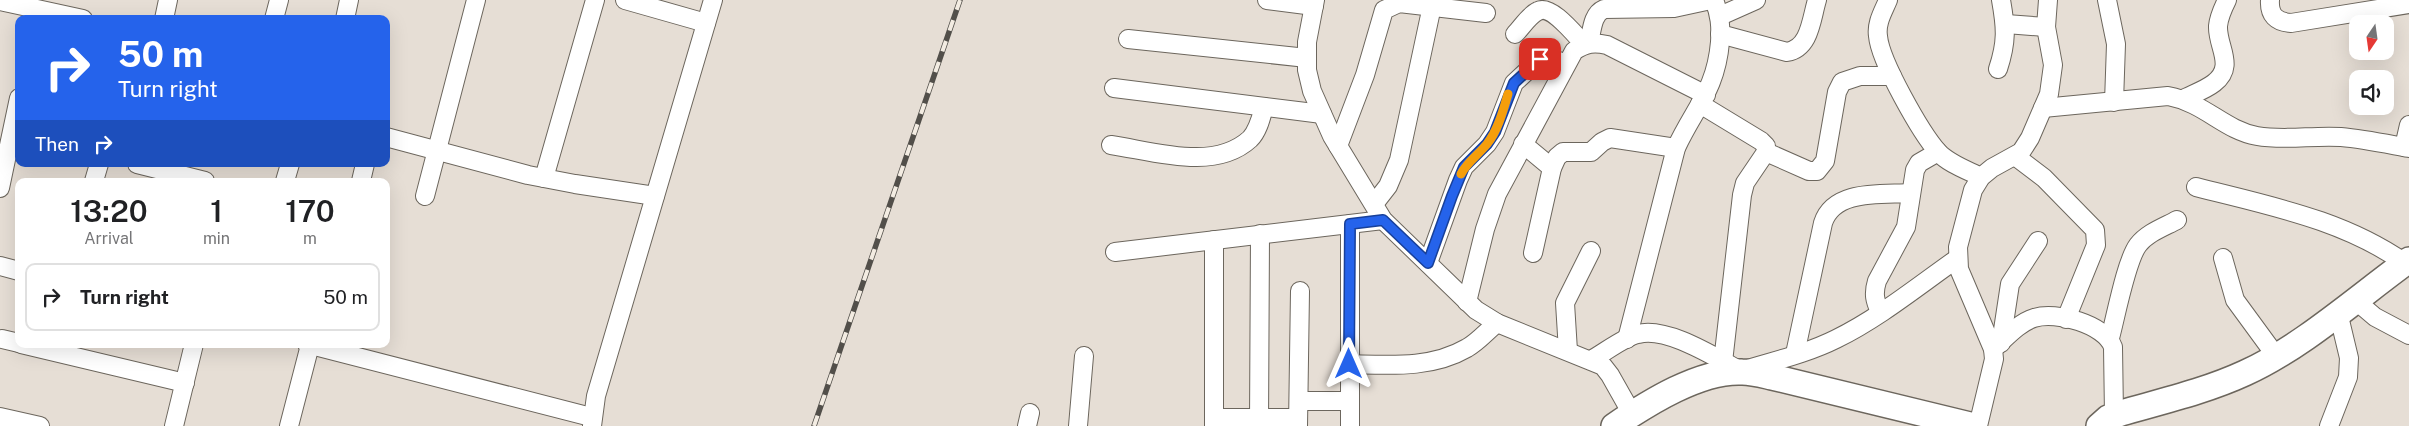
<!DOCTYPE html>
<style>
body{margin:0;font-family:"Public Sans",sans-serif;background:#f2f2f2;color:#202124;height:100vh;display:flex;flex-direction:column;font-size:19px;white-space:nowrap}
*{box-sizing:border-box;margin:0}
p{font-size:16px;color:#757577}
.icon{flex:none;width:28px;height:28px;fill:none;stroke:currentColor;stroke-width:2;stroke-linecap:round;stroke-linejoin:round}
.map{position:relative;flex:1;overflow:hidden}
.details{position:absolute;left:15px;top:178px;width:375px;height:170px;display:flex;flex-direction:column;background:#fff;border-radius:10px;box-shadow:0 5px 20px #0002}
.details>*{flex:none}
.banner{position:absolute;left:15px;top:15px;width:375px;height:152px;border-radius:10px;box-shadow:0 5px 20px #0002;background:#2563eb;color:#fff;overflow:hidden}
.needle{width:32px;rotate:193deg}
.controls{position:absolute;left:2349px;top:15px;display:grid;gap:10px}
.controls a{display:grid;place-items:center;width:45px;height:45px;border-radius:10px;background:#fff;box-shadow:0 5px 20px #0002;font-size:25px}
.pin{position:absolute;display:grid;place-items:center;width:42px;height:42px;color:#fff;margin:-21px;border-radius:10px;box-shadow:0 2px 8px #0006}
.me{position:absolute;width:55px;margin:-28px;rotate:0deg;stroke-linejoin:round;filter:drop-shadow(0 0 4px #0008)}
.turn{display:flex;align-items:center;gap:18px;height:105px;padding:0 20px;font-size:22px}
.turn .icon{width:65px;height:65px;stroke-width:2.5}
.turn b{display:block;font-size:35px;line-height:42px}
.then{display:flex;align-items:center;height:48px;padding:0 20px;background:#0003;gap:10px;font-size:19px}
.eta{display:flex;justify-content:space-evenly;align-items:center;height:85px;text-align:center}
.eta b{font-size:30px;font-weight:600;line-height:35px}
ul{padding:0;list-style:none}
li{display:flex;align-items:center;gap:15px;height:68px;margin:0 10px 8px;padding:0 10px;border:2px solid #e0e0e0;border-radius:10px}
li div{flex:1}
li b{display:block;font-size:19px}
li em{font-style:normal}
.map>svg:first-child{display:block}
</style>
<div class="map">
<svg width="2409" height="426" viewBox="0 0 2409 426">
<rect width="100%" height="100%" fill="#e6ded5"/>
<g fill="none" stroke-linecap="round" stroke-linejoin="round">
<defs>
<g id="street">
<polyline points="625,0 706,23"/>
<polyline points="1267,0 1314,6"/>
<polyline points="1315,0 1307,42 1307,70 1312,91 1332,136 1383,220 1476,310 1497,323 1603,366 1610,375 1632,414"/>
<path d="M1888 0C1883 12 1876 23 1878 36 1880 61 1921 133 1938 152 1949 164 1967 170 1981 177"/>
<polyline points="2107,0 2116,44 2114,102"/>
<path d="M2270 0C2269 15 2276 22 2291 23L2409 4"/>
<polyline points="0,1 83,19"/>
<polyline points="1720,16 1756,0"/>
<polyline points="164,19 168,0"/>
<polyline points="274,19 279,0"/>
<polyline points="345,19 349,0"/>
<polyline points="2006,24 2046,27"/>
<path d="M1515 34C1522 27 1529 15 1538 11 1551 4 1575 35 1584 44"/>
<path d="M1720 34 1787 52C1810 48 1811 20 1817 0"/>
<polyline points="1128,39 1307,58"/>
<path d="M1589 43C1592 31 1592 14 1604 9L1674 8 1711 0"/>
<path d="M1998 69C2007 42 2006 28 2001 0"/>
<polyline points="1114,88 1322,114"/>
<path d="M2183 99C2193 94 2205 90 2214 83 2236 66 2217 47 2218 26 2219 16 2223 8 2227 0"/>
<polyline points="1700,104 1761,141 1766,146 1766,152 1745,183 1742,195 1723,362"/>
<path d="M2043 108 2168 96C2205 103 2224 130 2257 136 2285 141 2313 135 2341 137 2364 139 2387 144 2409 148"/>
<polyline points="386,137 528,175 575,184 655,196"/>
<polyline points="1523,144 1552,168"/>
<path d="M1111 145C1153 151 1214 172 1250 139 1258 131 1261 118 1264 107"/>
<polyline points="1338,146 1365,75 1384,10 1399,3 1486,13"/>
<polyline points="2404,147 2409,125"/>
<polyline points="1766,152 1809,171 1817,171 1825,161 1837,92 1842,82 1860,76 1892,76"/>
<polyline points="2015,156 2044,178 2095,230 2096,245 2066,319"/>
<polyline points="137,164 205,181"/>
<polyline points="544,178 595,0"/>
<polyline points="94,181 99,164"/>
<polyline points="285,181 290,164"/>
<polyline points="361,181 365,164"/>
<path d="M2196 187C2270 206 2346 220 2409 266"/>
<polyline points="0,188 19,98"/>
<polyline points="425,196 476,0"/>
<polyline points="1374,204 1388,186 1399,160 1432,6"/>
<polyline points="1115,252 1383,220"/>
<polyline points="1533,253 1552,168 1557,157 1563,152 1591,152 1602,142 1610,138 1676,148"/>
<polyline points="2223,258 2235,300 2276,356"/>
<polyline points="1428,263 1458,180 1464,167 1487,144 1495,132 1514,83 1540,59 1554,59 1565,64"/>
<polyline points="0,266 19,271"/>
<polyline points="2355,300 2375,317 2409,335"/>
<path d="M1467 302 1485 229 1497 194 1574 51C1586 43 1594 42 1607 45L1706 95"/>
<path d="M1880 312C1875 301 1873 294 1877 281L1906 227 1915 170 1919 163 1938 152"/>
<path d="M2110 338C2116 316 2126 261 2138 245 2147 233 2164 227 2177 220"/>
<polyline points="2,339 19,343"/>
<path d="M1627 339 1676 148C1695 107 1716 90 1720 42 1721 26 1720 15 1714 0"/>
<polyline points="2001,343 2010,284 2038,241"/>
<polyline points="21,344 185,383"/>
<polyline points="307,344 591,417"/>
<path d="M1993 349C2005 339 2018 323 2034 318 2056 311 2105 324 2113 347L2114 415"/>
<polyline points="1568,351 1565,303 1591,251"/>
<path d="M1795 354 1823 223C1834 189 1881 195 1911 193"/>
<path d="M1591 360C1604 353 1624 337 1638 334 1667 326 1716 358 1741 371 1773 361 1806 354 1836 339 1879 318 1918 286 1958 258"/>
<path d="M1349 364C1389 365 1431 369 1467 348 1478 342 1487 331 1497 323"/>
<polyline points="1299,401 1349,401"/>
<polyline points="0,417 40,426"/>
<polyline points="1214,418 1298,418"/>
<polyline points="174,426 194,344"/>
<polyline points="289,426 310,345"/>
<polyline points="592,426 596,396 713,0"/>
<polyline points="1027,426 1030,413"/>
<polyline points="1078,426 1084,356"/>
<polyline points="1214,426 1214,240"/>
<polyline points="1259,426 1260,234"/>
<polyline points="1298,426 1300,291"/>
<polyline points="1350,426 1350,224"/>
<polyline points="1978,426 1994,359 1993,349 1959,269 1958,247 1973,190 1981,177 1992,168 2021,152 2030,138 2049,94 2053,65 2046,27 2048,0"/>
<polyline points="2329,426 2348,377 2349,358 2338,312"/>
</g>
<g id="secondary">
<path d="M1614 426C1648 403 1700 370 1742 372 1752 372 1763 375 1772 377L1974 426"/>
<path d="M2099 426 2108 418 2121 413C2163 401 2206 391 2245 373 2301 348 2359 296 2409 260"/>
</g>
</defs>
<use href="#street" stroke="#6c665d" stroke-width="20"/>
<use href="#secondary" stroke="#6c665d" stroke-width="28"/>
<use href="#street" stroke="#fff" stroke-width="18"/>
<use href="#secondary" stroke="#fff" stroke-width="25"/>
<defs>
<polyline id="rail" points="814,426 960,0"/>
</defs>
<use href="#rail" stroke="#524f4a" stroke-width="5.5"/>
<use href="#rail" stroke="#f3ece2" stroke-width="4" stroke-dasharray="11" stroke-linecap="butt"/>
</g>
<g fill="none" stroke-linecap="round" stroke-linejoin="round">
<defs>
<polyline id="route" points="1349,364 1350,224 1383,220 1428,263 1452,196 1464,167 1487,144 1495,132 1514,83 1540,59"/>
</defs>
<use href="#route" stroke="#184099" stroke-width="12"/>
<use href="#route" stroke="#2563eb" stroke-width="9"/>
<path stroke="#f59e0b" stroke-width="9" d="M1461 174C1467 162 1478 155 1487 144 1498 130 1503 111 1508 94"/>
</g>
</svg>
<div class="controls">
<a><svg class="needle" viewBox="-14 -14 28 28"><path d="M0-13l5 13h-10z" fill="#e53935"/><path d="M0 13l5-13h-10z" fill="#757577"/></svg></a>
<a><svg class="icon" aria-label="sound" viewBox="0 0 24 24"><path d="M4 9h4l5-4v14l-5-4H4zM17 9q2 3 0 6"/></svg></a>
</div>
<div class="pin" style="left:1540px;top:59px;background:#d93025"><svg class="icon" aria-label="arrive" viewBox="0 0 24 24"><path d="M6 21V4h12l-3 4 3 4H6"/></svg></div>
<svg class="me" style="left:1349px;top:364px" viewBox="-20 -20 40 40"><path d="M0-17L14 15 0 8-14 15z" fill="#2563eb" stroke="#fff" stroke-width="4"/></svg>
<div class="banner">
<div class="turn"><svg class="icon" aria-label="right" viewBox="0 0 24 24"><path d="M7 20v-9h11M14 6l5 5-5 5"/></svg><div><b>50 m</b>Turn right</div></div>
<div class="then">Then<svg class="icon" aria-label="right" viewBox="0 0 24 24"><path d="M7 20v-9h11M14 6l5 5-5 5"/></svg></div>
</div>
<section class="details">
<div class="eta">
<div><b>13:20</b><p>Arrival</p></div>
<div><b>1</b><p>min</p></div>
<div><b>170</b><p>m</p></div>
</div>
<ul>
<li><svg class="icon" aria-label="right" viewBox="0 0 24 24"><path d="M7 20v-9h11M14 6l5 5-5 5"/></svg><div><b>Turn right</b></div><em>50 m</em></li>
</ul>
</section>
</div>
